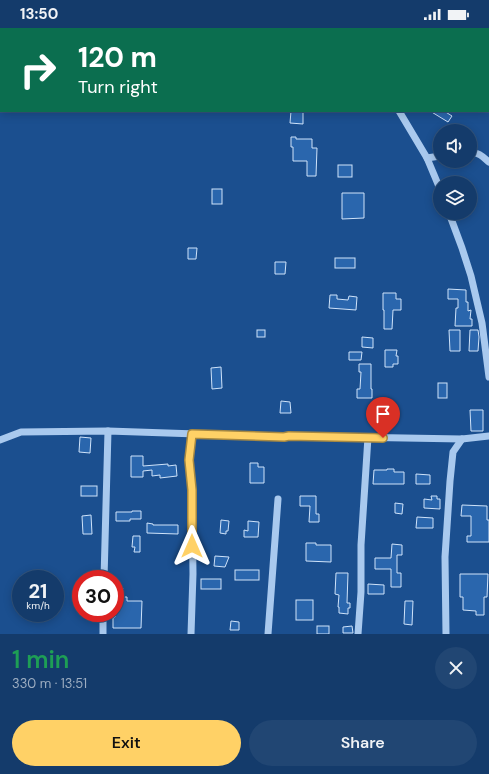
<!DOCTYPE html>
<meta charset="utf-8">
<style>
body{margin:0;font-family:"DM Sans",sans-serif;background:#214673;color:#f1f3f6;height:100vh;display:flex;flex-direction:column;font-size:15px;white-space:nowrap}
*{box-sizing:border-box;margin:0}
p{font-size:13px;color:#9dadc1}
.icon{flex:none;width:22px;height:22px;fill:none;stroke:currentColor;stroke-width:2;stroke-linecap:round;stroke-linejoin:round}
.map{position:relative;height:606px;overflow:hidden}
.side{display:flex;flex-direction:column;background:#143b6b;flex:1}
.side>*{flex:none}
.hud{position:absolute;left:0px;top:0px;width:489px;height:84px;box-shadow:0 2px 10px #0003,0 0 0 1px #33557e;background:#0b6e4f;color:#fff;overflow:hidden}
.tools{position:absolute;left:433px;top:96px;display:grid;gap:8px}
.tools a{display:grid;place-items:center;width:44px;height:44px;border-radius:50%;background:#143b6b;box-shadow:0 2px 10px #0003,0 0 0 1px #33557e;font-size:20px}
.speed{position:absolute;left:12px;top:542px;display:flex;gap:8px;font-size:20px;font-weight:700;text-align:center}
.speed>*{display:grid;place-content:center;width:52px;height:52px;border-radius:50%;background:#143b6b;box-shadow:0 2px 10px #0003,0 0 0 1px #33557e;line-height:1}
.speed small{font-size:10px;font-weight:400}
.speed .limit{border:6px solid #d22;background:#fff;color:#111}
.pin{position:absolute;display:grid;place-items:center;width:34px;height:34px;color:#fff;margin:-41px -17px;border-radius:50% 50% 50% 0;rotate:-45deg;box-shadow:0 0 4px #0007}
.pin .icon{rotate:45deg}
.me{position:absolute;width:44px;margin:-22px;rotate:0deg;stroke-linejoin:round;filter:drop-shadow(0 0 3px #0008)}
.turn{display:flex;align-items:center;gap:14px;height:84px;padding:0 12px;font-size:18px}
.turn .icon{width:52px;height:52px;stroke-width:2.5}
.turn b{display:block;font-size:28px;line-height:34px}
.round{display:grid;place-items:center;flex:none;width:42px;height:42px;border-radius:21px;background:#214673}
.headline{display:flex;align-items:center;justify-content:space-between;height:68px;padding:0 12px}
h1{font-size:24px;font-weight:600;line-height:30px;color:#1e9e55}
.primary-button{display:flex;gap:8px;margin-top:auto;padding:8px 12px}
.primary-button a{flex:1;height:46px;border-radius:24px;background:#ffd166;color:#111;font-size:16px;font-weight:600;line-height:46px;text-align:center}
.primary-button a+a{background:#214673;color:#f1f3f6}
.status{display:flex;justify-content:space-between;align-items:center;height:28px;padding:0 20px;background:#143b6b;direction:ltr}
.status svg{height:11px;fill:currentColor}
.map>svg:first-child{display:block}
</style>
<div class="status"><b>13:50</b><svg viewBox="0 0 49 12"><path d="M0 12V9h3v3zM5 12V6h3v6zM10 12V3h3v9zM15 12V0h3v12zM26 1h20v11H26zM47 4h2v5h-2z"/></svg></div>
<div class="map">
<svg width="489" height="606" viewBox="0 0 489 606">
<rect width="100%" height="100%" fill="#1b4f8f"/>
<g fill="#2a66ad" stroke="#cfe3fa">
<polygon points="291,83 303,83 303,96 290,95"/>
<polygon points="430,83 444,83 452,88 448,94"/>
<polygon points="291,109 296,109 296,111 312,111 312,120 317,120 316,148 307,148 307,133 293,133 293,119 291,119"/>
<rect x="338" y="137" width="14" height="12"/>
<rect x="212" y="161" width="10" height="15"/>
<polygon points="342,165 364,165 364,190 342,191"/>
<polygon points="188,220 197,220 196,231 188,231"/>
<rect x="335" y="230" width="20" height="10"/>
<polygon points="275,234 286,234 285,246 275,246"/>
<polygon points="448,261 466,262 466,274 468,274 468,283 471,282 470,291 472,291 472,298 455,298 456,280 458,280 458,271 448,271"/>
<polygon points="383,265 396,265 396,271 401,271 401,282 393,282 392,301 384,301 384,282 383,282"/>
<polygon points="330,267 337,267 337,271 348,272 349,268 357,269 356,282 329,280"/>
<rect x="257" y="302" width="8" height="7"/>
<polygon points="449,302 460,302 460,323 450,323"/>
<polygon points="470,302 478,302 479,309 478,323 469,323"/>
<polygon points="362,309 373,310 373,320 362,319"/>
<polygon points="385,322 397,322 396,328 398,328 398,336 393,336 393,339 385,339"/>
<polygon points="349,324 362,324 361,332 349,332"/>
<polygon points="359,336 371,336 371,361 372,361 372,370 357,370 357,361 360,361 361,344 359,344"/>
<polygon points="221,339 222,360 212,361 211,340"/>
<rect x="438" y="355" width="9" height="15"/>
<polygon points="281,373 290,374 291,385 280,385"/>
<polygon points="376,377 392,377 392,389 376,390"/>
<polygon points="470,382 483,382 483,403 471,403"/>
<polygon points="80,409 91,410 90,425 79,424"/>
<polygon points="131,428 143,428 143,438 168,436 168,438 176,437 177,448 160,450 160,447 152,448 152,442 143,443 143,449 131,449"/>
<polygon points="250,435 258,435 258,439 264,439 264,455 250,455"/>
<polygon points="387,441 394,441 394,444 404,444 404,456 373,456 374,442 387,442"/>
<polygon points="416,446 430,447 430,456 416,456"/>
<rect x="81" y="458" width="16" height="10"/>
<polygon points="300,468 316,468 316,486 319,486 319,494 309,494 310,478 300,478"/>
<polygon points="431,468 437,468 437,471 440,471 440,481 424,480 424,471 432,472"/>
<polygon points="395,475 403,476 402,486 395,485"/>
<polygon points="462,477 487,478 487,492 489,492 489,514 467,514 467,508 471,508 471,488 461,488"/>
<polygon points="132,483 141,483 141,491 130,491 130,493 116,493 116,484 132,484"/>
<polygon points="91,487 92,506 83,506 82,488"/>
<polygon points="417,489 433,490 433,500 416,500"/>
<polygon points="221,492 229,493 228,503 226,503 226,506 220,505"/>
<polygon points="248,493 259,494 258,509 244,509 244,502 248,503"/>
<polygon points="147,495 153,496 153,497 178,497 178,506 147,505"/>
<polygon points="133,508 140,508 140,524 134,524 135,519 132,519"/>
<polygon points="306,515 316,515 316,517 331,517 331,534 306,533"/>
<polygon points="392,516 402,517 402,527 397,527 397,545 401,545 401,559 391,559 391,541 375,541 375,530 391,530"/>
<polygon points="215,528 229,529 225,539 214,538"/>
<rect x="235" y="542" width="24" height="10"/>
<polygon points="336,545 348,545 347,575 350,575 350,580 348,580 348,586 339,585 339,579 338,579 339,567 335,566"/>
<polygon points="460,546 488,546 487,569 484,569 484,587 476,587 476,583 463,582 463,569 460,569"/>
<rect x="201" y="551" width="20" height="10"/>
<polygon points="368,556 384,557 384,566 368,566"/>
<polygon points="115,560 123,560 123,569 127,569 127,573 142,573 141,600 113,600 113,589 115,589"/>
<rect x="296" y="572" width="17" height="20"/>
<polygon points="405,573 413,573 412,597 404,596"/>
<polygon points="231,593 239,594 239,602 230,602"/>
<rect x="317" y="598" width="12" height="8"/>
<polygon points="352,598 353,605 343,605 343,599"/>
</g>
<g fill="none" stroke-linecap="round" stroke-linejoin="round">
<g stroke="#a9c9ee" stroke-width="7">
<polyline points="232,0 234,1"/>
<polyline points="333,0 333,1"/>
<polyline points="399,83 427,130 440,161"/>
<path d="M470 124C478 124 483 129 489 134"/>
<polyline points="427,130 440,128"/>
<polyline points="449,185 462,220 471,248 482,295 489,349"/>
<polyline points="0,412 21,404 108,403 284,409 289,408 462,411 489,408"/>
<polyline points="104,551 108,403"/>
<polyline points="103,606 103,585"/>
<polyline points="191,606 193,546 192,462 189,432 192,406"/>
<polyline points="268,606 278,471"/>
<polyline points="358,606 361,564 361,517 368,409"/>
<polyline points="446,606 445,529 450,453 453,424 462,411"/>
</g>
</g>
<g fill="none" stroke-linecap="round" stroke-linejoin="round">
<defs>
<polyline id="route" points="192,518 192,462 189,432 192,406 284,409 289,408 383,410"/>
</defs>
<use href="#route" stroke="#a68842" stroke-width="10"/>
<use href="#route" stroke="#ffd166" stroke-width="7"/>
</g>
</svg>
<div class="tools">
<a><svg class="icon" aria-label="sound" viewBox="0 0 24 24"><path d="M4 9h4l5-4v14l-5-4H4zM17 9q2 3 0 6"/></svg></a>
<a><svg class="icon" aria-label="layers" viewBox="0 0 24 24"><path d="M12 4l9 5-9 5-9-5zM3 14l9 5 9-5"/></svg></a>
</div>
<div class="speed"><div>21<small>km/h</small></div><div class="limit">30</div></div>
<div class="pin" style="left:383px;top:410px;background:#d93025"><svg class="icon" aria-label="arrive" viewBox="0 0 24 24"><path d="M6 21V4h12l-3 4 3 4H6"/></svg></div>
<svg class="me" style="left:192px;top:518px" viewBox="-20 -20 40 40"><path d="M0-17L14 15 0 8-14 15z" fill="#ffd166" stroke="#fff" stroke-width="4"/></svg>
<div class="hud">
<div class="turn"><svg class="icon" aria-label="right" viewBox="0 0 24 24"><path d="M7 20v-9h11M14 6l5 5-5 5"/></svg><div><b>120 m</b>Turn right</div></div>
</div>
</div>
<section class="side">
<div class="headline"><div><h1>1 min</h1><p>330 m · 13:51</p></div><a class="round"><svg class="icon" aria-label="close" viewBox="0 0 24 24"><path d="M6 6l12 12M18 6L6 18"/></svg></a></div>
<div class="primary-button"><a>Exit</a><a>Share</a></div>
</section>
